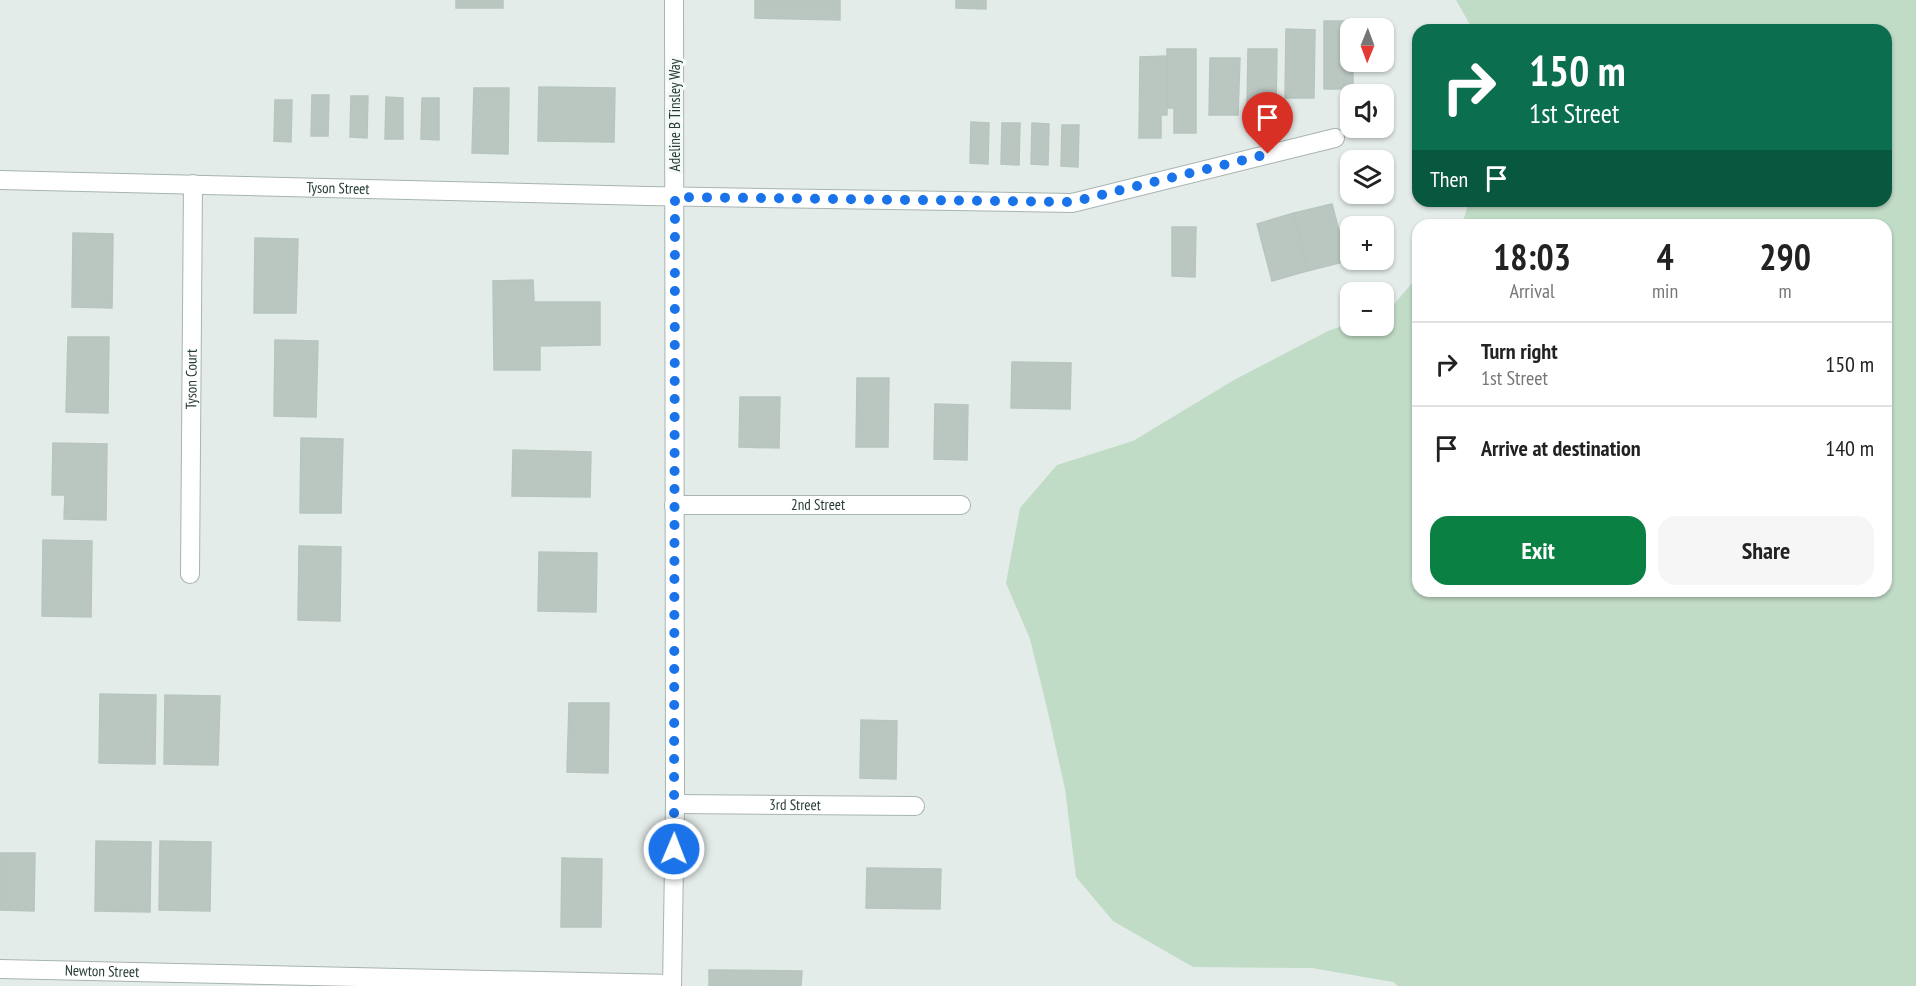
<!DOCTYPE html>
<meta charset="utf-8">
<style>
body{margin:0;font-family:"PT Sans Narrow",sans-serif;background:#f6f6f6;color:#222;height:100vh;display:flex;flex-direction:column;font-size:22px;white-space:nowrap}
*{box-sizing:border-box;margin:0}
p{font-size:20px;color:#767676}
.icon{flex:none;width:33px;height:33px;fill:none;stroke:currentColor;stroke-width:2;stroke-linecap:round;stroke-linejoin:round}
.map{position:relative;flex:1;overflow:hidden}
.details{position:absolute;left:1412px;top:219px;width:480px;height:378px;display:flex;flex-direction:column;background:#fff;border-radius:18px;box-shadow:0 2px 4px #0004}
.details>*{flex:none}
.top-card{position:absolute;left:1412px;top:24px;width:480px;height:183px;border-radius:18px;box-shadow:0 2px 4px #0004;background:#0b6e4f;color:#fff;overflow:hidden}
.needle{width:39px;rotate:181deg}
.tools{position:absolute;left:1340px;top:18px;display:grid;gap:12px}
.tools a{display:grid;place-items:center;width:54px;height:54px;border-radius:12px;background:#fff;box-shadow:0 2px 4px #0004;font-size:30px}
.pin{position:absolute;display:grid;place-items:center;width:51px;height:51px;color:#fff;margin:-62px -26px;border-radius:50% 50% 50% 0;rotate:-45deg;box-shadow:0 0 6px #0007}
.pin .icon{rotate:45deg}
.me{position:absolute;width:66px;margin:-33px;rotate:1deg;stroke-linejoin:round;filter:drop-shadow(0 0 4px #0008)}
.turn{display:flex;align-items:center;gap:21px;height:126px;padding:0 18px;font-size:27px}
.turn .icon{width:78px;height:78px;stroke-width:2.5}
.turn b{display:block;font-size:42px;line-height:51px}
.then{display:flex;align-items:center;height:57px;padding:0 18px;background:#0003;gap:12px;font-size:22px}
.eta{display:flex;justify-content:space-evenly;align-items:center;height:102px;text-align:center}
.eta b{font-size:36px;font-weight:600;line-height:42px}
.cta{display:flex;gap:12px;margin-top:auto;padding:12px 18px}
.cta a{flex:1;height:69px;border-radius:18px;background:#0b8043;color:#fff;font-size:24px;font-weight:600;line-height:69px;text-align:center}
.cta a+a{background:#f6f6f6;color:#222}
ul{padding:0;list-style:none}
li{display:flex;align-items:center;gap:18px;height:84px;padding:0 18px;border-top:2px solid #e0e0e0}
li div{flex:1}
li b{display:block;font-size:22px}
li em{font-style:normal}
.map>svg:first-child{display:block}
</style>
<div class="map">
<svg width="1916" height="986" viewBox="0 0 1916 986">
<rect width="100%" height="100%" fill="#e4ece9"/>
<polygon fill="#c0dbc6" points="1456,0 1916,0 1916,986 1398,986 1393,982 1312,968 1193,967 1113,921 1076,877 1065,789 1047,708 1030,639 1006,583 1020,508 1057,465 1133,441 1234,380 1328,331 1350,323 1350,326 1383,326 1383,311 1391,308 1417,277 1418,591 1886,591 1886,225 1462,225 1469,201 1886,201 1886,30 1473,30"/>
<g fill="#bac7c1" stroke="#b7c5bf" stroke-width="1.5">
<rect x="456" y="0" width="47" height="8"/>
<polygon points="755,0 840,0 840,20 755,18"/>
<polygon points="956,0 986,0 986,9 956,8"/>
<polygon points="1324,21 1354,21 1354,28 1350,28 1350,62 1353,62 1353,89 1324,89"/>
<polygon points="1286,29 1315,30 1314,98 1285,98"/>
<polygon points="1167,49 1196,49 1196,133 1174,133 1174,108 1167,108"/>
<polygon points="1248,49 1277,49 1276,106 1247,106"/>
<polygon points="1167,56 1167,115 1161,115 1161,138 1139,138 1140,57"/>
<polygon points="1210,58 1240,58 1238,115 1209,115"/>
<polygon points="539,87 615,88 614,142 538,141"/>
<polygon points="474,88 509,88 508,154 472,153"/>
<polygon points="312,95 329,95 328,136 311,136"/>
<polygon points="351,96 368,96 367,138 350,137"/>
<polygon points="386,97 403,98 403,139 385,139"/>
<polygon points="422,98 439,98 439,140 421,139"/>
<polygon points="275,100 292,100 291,142 274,141"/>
<polygon points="971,122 989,123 988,164 970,163"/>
<polygon points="1002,123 1020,123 1019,165 1001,164"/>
<polygon points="1032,123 1049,124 1048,165 1031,164"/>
<polygon points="1062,125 1079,125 1078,167 1061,166"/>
<polygon points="1332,204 1347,261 1307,271 1294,213"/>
<polygon points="1294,213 1307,271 1272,281 1257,224"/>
<polygon points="1172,227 1196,227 1195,277 1172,276"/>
<polygon points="73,233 113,234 112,308 72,307"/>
<polygon points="255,238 298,239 296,313 254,313"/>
<polygon points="533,280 534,302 600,302 600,345 540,346 540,370 494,370 493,281"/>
<polygon points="68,337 109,337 108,413 66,412"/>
<polygon points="275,340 318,341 316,417 274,416"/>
<polygon points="1012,362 1071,363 1070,409 1011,408"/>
<polygon points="857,378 889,378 888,447 856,447"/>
<polygon points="740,397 780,397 779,448 739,447"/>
<polygon points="935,404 968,405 967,460 934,459"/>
<polygon points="301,438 343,439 341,513 300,513"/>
<polygon points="53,443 107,444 106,520 64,519 65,495 52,495"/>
<polygon points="513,450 591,452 590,497 512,496"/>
<polygon points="43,540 92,541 91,617 42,616"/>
<polygon points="299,546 341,547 340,621 298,620"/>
<polygon points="539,552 597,553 596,612 538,611"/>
<polygon points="100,694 156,695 155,764 99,763"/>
<polygon points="165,695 220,696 218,765 164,764"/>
<polygon points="569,703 609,703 608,773 567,772"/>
<polygon points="861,720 897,721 896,779 860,778"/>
<polygon points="96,841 151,842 150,912 95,911"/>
<polygon points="160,841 211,842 210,911 159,910"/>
<polygon points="0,853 35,853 34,911 0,910"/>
<polygon points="562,858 602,859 601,927 561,927"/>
<polygon points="867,868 941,869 940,909 866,908"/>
<polygon points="709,970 802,971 801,986 709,986"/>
</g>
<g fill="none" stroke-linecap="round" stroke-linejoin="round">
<defs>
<g id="minor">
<path id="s1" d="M0 180 647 196 1072 203 1335 138"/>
<path id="s2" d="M674 505H961"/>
<path id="s3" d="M190 574 193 184"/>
<path id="s4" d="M675 804 915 806"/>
<path id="s5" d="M0 969 672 984"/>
<polyline points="672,986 675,804 674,0"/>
</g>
</defs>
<use href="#minor" stroke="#a7b4af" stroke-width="20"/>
<use href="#minor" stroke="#fff" stroke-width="18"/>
</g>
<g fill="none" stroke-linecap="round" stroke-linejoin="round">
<polyline stroke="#1a73e8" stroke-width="10" stroke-dasharray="0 18" points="674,849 675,197 1072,202 1268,154"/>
</g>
<g text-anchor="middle" stroke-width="6" stroke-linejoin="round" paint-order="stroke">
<g font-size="15" fill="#263c35" stroke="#f5f9f7">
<text transform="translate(675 115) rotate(-90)" y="5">Adeline B Tinsley Way</text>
<text dy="5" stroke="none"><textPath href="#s1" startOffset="338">Tyson Street</textPath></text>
<text dy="5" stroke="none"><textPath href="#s3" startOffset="195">Tyson Court</textPath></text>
<text dy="5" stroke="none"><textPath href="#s2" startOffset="144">2nd Street</textPath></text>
<text dy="5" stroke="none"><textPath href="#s4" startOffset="120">3rd Street</textPath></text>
<text dy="5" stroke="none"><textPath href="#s5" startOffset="102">Newton Street</textPath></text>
</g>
</g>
</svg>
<div class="tools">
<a><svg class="needle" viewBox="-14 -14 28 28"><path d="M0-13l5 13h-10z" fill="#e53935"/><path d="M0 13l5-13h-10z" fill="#767676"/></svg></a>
<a><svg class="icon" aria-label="sound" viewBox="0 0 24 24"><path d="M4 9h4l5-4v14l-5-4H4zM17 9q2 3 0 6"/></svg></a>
<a><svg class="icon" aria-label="layers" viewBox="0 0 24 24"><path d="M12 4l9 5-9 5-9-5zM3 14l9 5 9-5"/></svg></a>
<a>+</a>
<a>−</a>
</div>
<div class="pin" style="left:1268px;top:154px;background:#d93025"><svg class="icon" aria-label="arrive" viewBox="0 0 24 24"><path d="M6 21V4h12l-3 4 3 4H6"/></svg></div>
<svg class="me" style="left:674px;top:849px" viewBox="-20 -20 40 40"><circle r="17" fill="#1a73e8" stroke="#fff" stroke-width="3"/><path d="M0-11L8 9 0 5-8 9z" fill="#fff"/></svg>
<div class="top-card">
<div class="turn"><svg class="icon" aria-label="right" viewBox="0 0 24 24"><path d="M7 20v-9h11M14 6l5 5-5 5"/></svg><div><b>150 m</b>1st Street</div></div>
<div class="then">Then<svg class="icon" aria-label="arrive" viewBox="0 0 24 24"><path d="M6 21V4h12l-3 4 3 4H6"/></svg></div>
</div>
<section class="details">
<div class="eta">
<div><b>18:03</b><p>Arrival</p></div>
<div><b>4</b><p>min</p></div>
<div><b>290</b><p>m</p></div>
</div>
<ul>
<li><svg class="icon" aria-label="right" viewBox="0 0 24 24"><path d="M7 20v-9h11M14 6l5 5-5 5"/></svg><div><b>Turn right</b><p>1st Street</p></div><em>150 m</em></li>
<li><svg class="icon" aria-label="arrive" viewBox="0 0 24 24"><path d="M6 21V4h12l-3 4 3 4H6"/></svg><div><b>Arrive at destination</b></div><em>140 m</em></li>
</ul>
<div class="cta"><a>Exit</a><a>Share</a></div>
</section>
</div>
